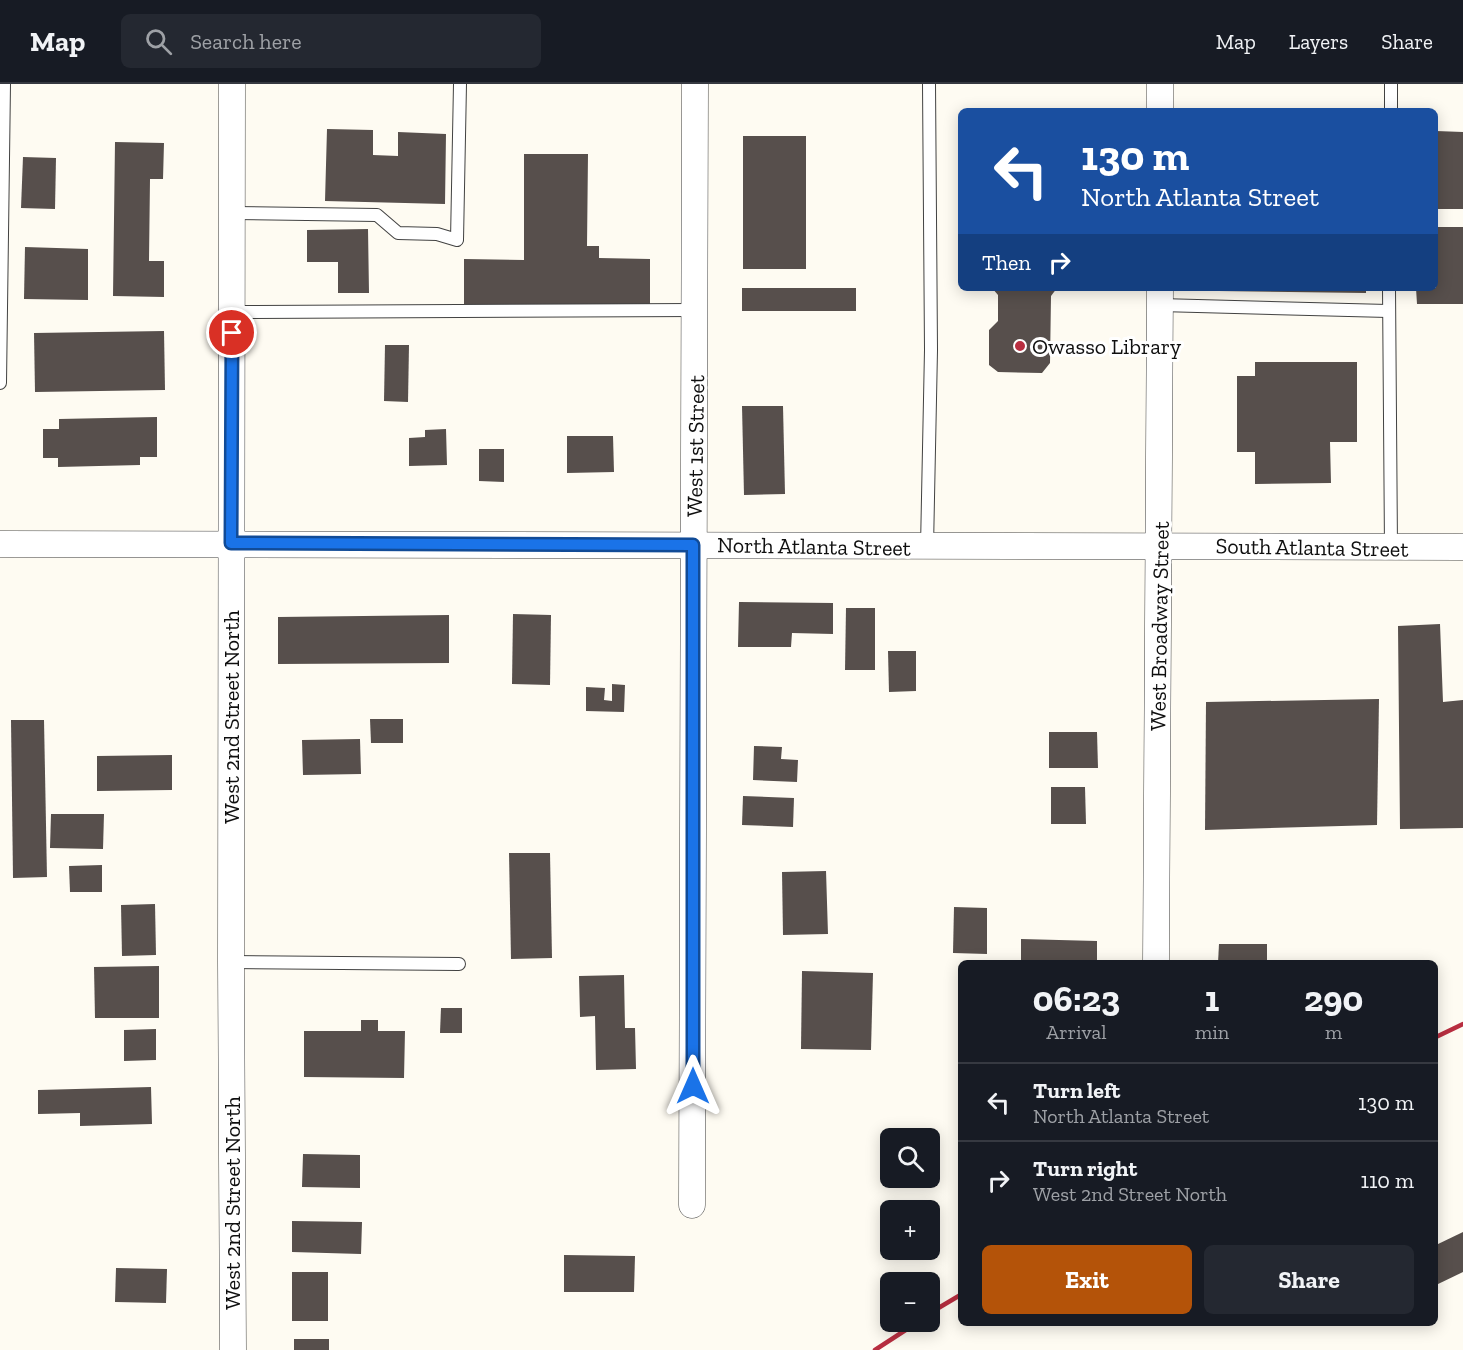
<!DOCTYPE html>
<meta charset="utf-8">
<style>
body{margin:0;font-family:"Zilla Slab",serif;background:#242831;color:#f1f3f6;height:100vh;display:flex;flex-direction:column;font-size:22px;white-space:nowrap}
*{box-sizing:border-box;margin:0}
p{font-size:20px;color:#9ea1a6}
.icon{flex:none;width:33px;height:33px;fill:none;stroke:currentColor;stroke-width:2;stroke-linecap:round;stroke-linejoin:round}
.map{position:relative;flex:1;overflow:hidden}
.sheet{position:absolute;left:958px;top:876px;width:480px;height:366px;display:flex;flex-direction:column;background:#171b24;border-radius:9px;box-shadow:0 3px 15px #0003}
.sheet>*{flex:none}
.guide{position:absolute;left:958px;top:24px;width:480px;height:183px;border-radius:9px;box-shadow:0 3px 15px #0003;background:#1a4fa0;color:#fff;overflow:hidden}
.buttons{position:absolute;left:880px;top:1044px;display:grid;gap:12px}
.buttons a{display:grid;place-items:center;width:60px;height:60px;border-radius:9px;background:#171b24;box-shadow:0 3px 15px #0003;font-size:30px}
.pin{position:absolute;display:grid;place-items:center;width:51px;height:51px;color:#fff;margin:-26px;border:3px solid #fff;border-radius:50%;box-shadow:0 2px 6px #0007}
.me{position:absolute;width:66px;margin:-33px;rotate:0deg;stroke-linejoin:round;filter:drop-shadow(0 0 4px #0008)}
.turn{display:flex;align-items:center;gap:21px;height:126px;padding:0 24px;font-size:27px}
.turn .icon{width:78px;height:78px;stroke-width:2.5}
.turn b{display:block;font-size:42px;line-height:51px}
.then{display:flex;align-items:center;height:57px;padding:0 24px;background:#0003;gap:12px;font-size:22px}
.eta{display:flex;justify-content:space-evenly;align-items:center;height:102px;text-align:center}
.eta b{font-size:36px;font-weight:700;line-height:42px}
.cta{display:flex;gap:12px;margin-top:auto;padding:12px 24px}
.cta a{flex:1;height:69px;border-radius:9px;background:#b45309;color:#fff;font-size:24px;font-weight:700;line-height:69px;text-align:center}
.cta a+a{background:#242831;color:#f1f3f6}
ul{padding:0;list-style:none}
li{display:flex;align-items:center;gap:18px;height:78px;padding:0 24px;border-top:2px solid #363941}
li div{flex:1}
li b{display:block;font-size:22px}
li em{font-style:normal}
header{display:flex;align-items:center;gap:36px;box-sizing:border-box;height:84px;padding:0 30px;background:#171b24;border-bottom:2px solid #363941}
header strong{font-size:28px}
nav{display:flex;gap:33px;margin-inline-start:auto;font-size:21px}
.search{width:420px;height:54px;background:#242831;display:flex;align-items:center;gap:15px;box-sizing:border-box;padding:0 21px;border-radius:9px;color:#9ea1a6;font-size:22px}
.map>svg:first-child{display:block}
</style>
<header>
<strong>Map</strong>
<div class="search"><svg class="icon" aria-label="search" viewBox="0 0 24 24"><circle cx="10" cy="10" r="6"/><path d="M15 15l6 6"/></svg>Search here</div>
<nav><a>Map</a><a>Layers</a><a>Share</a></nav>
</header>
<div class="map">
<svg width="1463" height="1266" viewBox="0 0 1463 1266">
<rect width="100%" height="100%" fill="#fefbf2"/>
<g fill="#574f4c">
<polygon points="327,45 373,46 373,71 398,72 398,48 446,50 445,120 325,117"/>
<polygon points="1436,47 1463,48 1463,125 1436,125"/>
<rect x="743" y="52" width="63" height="133"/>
<polygon points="115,58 164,59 163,95 150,95 149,177 164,177 164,213 113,212"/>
<polygon points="524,70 588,70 587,162 599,162 599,174 650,175 650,220 464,220 464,175 524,176"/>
<polygon points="23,73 56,74 55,125 21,124"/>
<polygon points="1436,143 1463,143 1463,220 1417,220 1416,204 1436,204"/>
<polygon points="368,145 369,209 338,209 338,178 307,178 307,146"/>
<polygon points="25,163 88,165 88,216 24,215"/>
<rect x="742" y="204" width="114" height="23"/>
<polygon points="992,204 1057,204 1051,212 1050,279 1042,289 998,288 989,281 989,246 998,237 998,211"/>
<polygon points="1218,204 1366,204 1366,209 1218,207"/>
<polygon points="164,247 165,306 35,308 34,249"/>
<polygon points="385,261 409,261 408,318 384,317"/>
<polygon points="1255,278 1357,278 1357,358 1330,358 1331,399 1255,400 1255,368 1237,368 1237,292 1255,292"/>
<polygon points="742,322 783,322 785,410 744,411"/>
<polygon points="157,333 157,373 140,373 140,381 58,383 58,374 43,374 43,345 59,345 59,335"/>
<polygon points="446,345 447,381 409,382 409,354 425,353 425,346"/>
<polygon points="567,352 613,352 614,388 567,389"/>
<polygon points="479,365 504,365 504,398 479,397"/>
<polygon points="739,518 833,519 833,550 792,549 791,563 738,563"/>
<polygon points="846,524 875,524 875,586 845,586"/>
<polygon points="513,530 551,531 550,601 512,600"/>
<polygon points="449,531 449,579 278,580 278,533"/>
<polygon points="1440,540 1443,618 1463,616 1463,744 1400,745 1398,542"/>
<polygon points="888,567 916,567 916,607 889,608"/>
<polygon points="612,600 625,601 624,628 586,627 586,603 605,604 604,616 612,617"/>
<polygon points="1379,615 1377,741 1205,746 1206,618"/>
<polygon points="370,635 403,635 403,659 371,659"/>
<polygon points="11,636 44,636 47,793 13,794"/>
<polygon points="1049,648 1097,648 1098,684 1049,684"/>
<polygon points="360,655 361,690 303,691 302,656"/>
<polygon points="754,662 782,663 781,675 798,676 797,698 753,696"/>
<polygon points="172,671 172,706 97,707 97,672"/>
<polygon points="1051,703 1085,703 1086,740 1051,740"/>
<polygon points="743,712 794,714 793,743 742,741"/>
<polygon points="51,730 104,730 103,765 50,764"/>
<polygon points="509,769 550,769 552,874 511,875"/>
<polygon points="102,781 102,808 70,808 69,782"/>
<polygon points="826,787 828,850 783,851 782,788"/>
<polygon points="155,820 156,871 122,872 121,821"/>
<polygon points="954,823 987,824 987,870 953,869"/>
<polygon points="1021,855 1097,857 1097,879 1021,879"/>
<polygon points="1219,860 1267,860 1267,879 1218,879"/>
<polygon points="159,882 159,934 95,934 94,883"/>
<polygon points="802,887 873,889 871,966 801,965"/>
<polygon points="624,891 625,944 635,944 636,985 596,986 595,932 580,933 579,892"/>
<polygon points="441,924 462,924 462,949 440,949"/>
<polygon points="361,936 378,936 378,947 405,947 404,994 304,993 304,947 361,947"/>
<polygon points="156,945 156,976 124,977 124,946"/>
<polygon points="151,1003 152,1040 80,1042 80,1029 38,1030 38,1006"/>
<polygon points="303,1070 360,1071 360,1104 302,1103"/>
<polygon points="292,1137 362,1138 361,1170 292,1168"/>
<polygon points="1463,1148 1463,1188 1436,1201 1436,1161"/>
<polygon points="564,1171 635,1172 634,1208 564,1208"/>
<polygon points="116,1184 167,1185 166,1219 115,1218"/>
<rect x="292" y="1188" width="36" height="49"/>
<rect x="294" y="1255" width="35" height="11"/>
</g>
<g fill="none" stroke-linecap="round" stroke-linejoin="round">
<defs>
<g id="lane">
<polyline points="1391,27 1391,0"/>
<polyline points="232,129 377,131 398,149 437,150 457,156 460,0"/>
<polyline points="1389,204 1391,464"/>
<polyline points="1160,221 1388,227"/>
<polyline points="233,228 696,226"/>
<polyline points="0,299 4,0"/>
<polyline points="927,463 931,266 929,0"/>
<polyline points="231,878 459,880"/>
</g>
<g id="street">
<polyline points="232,0 231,878 233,1266"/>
<polyline points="1160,0 1160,27"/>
<polyline points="0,460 1463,463"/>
<polyline points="1156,879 1160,204"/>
<polyline points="692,1121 695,0"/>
</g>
</defs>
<use href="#lane" stroke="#424242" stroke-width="14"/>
<use href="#street" stroke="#424242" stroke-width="27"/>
<use href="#lane" stroke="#fff" stroke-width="12"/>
<use href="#street" stroke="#fff" stroke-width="26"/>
<g stroke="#b82e40" stroke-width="4.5">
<polyline points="1436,953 1463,940"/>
<polyline points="930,1229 962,1210"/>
<polyline points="875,1266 918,1238"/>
</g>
</g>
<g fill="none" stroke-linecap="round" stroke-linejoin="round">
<defs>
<polyline id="route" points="232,249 231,459 693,461 693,1002"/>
</defs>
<use href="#route" stroke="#114b97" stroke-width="15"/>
<use href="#route" stroke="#1a73e8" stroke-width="10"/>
</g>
<circle fill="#b82e40" stroke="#fff" stroke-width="2" cx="1020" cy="262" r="6"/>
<g text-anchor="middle" stroke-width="6" stroke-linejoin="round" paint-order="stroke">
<g font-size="22" fill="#0f0f0f" stroke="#fff" text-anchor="start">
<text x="1032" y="270">Owasso Library</text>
</g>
<g font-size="22" fill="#0f0f0f" stroke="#fff">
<text transform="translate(695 362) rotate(-89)" y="8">West 1st Street</text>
<text transform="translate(814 462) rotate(1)" y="8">North Atlanta Street</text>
<text transform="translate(1312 463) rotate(1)" y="8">South Atlanta Street</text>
<text transform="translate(1159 542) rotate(-89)" y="8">West Broadway Street</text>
<text transform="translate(231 633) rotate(-90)" y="8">West 2nd Street North</text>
<text transform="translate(232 1119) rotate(-90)" y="8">West 2nd Street North</text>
</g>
</g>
</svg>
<div class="buttons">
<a><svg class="icon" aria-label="search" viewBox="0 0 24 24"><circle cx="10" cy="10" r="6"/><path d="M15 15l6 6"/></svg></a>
<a>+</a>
<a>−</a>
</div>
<div class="pin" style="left:232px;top:249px;background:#d93025"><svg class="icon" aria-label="arrive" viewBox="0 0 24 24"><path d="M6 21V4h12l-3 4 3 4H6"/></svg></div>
<svg class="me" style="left:693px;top:1002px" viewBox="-20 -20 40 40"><path d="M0-17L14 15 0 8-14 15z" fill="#1a73e8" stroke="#fff" stroke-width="4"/></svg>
<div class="guide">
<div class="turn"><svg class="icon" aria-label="left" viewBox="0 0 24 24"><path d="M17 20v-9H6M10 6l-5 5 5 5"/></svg><div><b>130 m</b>North Atlanta Street</div></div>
<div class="then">Then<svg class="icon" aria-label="right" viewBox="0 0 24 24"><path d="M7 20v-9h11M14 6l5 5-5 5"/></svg></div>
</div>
<section class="sheet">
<div class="eta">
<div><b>06:23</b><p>Arrival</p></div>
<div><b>1</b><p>min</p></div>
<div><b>290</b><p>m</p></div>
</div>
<ul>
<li><svg class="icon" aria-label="left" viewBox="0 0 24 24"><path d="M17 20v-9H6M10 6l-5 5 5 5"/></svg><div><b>Turn left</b><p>North Atlanta Street</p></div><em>130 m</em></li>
<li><svg class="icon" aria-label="right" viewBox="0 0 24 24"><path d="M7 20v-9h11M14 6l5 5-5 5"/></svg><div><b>Turn right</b><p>West 2nd Street North</p></div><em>110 m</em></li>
</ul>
<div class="cta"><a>Exit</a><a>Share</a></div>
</section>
</div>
